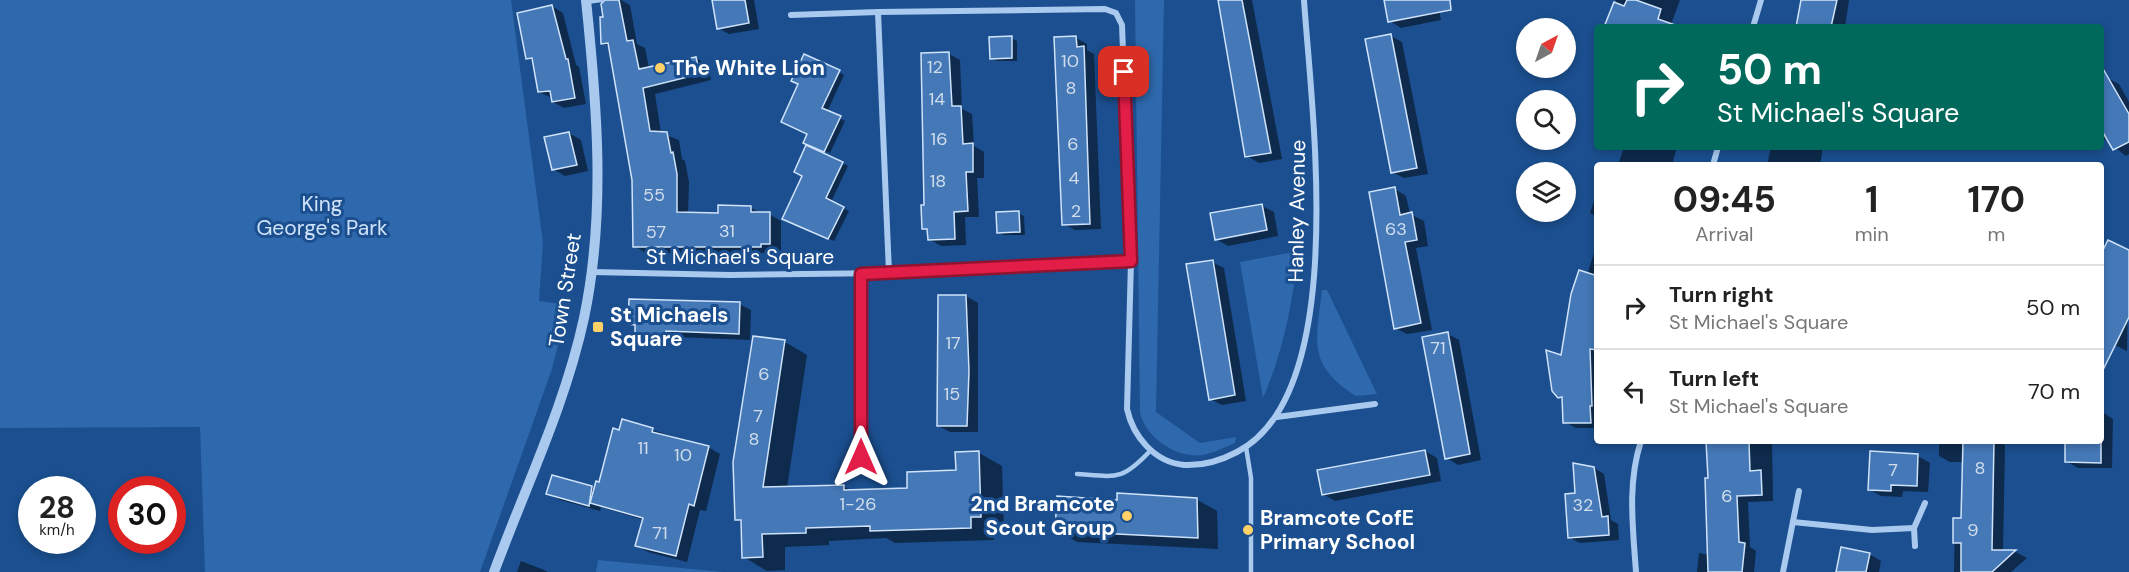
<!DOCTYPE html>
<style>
body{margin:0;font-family:"DM Sans",sans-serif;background:#f2f2f2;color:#222;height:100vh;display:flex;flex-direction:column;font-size:22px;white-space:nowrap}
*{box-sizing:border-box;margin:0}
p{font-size:20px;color:#767676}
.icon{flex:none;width:33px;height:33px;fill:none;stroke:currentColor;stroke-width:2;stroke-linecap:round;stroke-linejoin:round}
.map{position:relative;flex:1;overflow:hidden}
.side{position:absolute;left:1594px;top:162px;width:510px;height:282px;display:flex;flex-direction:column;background:#fff;border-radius:6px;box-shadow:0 3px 9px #0003}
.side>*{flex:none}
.guide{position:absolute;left:1594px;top:24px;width:510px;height:126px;border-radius:6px;box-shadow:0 3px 9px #0003;background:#00695c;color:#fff;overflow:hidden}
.needle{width:39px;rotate:40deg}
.fabs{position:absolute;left:1516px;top:18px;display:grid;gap:12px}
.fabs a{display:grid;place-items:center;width:60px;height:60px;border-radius:50%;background:#fff;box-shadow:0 3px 9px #0003;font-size:30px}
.speed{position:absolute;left:18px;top:476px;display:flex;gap:12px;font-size:30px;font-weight:700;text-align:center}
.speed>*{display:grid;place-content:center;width:78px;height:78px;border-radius:50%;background:#fff;box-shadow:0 3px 9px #0003;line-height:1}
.speed small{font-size:15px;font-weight:400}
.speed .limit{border:9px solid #d22;background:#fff;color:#111}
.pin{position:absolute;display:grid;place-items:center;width:51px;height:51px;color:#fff;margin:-26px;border-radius:12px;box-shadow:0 3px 9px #0006}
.me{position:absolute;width:66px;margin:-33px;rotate:0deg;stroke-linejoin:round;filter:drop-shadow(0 0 4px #0008)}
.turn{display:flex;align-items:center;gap:21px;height:126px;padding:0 24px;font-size:27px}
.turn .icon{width:78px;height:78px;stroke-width:2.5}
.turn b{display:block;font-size:42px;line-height:51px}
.eta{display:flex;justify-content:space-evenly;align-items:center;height:102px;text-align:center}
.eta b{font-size:36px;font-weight:700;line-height:42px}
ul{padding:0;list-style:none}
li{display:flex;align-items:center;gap:18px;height:84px;padding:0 24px;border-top:2px solid #e0e0e0}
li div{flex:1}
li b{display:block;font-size:22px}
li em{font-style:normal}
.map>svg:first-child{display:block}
</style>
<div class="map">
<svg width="2129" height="572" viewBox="0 0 2129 572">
<rect width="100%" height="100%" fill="#1b4f8f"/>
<g fill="#2e69ad">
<polygon points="0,0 511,0 543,243 539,301 568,305 552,369 480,572 205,572 200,427 0,428"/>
<path d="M1135 0H1164L1156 412 1200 443 1236 437 1235 443C1225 447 1214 453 1203 455 1177 459 1146 438 1140 413Z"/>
<path d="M1294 252 1298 255C1292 305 1283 352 1263 398L1240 262Z"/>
<path d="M1322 290H1327L1377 394 1356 396C1307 365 1316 341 1322 290Z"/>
<polygon points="598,560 723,572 596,572"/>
</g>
<g fill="#0007">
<polygon points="606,0 621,0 630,5 637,44 645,48 649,68 696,58 708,65 711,80 655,94 661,133 679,140 682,159 685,161 689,182 688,214 719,214 750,207 761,214 769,214 781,221 781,250 773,250 772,253 646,253 634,246 633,180 610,47 603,43 603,5"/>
<polygon points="713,0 754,0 759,29 729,34 718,28"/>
<polygon points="1219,0 1252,0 1282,159 1259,163 1247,156"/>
<polygon points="1386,0 1437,0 1441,20 1401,28 1390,21"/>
<polygon points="1616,0 1680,0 1670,27 1608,27 1606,26"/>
<polygon points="1802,0 1849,0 1845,27 1796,27"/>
<polygon points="552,6 563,13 576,65 579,67 586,104 564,108 553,102 552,98 539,92 534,61 528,58"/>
<polygon points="1391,36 1402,42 1428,174 1404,178 1392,172"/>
<polygon points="1011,38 1017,41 1017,61 997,61 991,58"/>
<polygon points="1076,38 1087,44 1087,50 1094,54 1101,229 1075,230 1064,224"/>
<polygon points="949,54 960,60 962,109 972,114 974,146 984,152 984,178 977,178 979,217 965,217 966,245 941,246 929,239 929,232 923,228"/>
<polygon points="839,72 844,75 827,112 845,121 830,153 813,146 812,149 848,166 831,202 849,211 834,241 789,222 804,176 796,172 808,144 805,142"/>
<polygon points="2107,78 2119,84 2129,102 2129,154 2126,156 2102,137 2102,81"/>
<polygon points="569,133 581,140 588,171 565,176 553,169"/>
<polygon points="1624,147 1677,147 1673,161 1680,165 1618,165"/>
<polygon points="1771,147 1823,147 1820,165 1767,165"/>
<polygon points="1395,189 1406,196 1410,214 1424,221 1428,246 1416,248 1432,330 1407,334 1395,328"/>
<polygon points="1598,189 1598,217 1590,213"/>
<polygon points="1262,206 1274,212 1278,236 1228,246 1216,239"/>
<polygon points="1018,213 1024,216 1025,235 1004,235 998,232"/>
<polygon points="1598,240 1598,428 1576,428 1565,422 1564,399 1559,396 1562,356"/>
<polygon points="2109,242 2129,252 2127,351 2102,339 2104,260 2102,256"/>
<polygon points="1212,262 1224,268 1246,401 1222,405 1210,399"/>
<polygon points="966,296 978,303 978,432 950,432 938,426"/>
<polygon points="739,304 751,310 750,340 677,337 677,342 648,341 636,334 637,328 629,323"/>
<polygon points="1448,334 1459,340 1481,460 1458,465 1447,458"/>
<polygon points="785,342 807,355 787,488 843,486 852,491 909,489 958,472 979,453 1002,466 1004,529 993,529 994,540 895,543 886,538 829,541 829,545 785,547 785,570 767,571 744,557 742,523 736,519"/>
<polygon points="2102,412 2113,419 2112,468 2078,468 2066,461 2067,441 2102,441"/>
<polygon points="623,421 708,447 720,454 706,511 700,510 687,562 648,552 637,546 644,520 601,507 600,511 560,500 548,493 591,488 595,490 600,484"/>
<polygon points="1708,441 1772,441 1773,501 1748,502 1750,547 1756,551 1754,572 1697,572 1699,553 1709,555"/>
<polygon points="1939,441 1997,441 2005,445 2003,552 2016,552 2027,558 2011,572 1954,572 1955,519 1962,519 1964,462 1950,462 1939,456"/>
<polygon points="1425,451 1437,458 1441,481 1335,501 1323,494"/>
<polygon points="1871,453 1918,456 1930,463 1928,492 1903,491 1902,497 1881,496 1869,489"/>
<polygon points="1594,468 1604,474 1611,520 1618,524 1619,540 1580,543 1570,538"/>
<polygon points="1196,499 1217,511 1218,549 1077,542 1056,530 1118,501"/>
<polygon points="1869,554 1881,561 1879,572 1837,572"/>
<polygon points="521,561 544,570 548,572 517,572"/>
</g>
<g fill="#4478b7" stroke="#cfe3fa" stroke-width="1.5">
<polygon points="605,0 619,0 627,41 633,40 639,69 696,57 700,74 643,88 650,131 667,132 671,153 673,152 677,174 677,212 718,213 718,205 751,206 751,212 770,212 770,244 761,244 761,247 633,247 632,180 608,43 601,44 600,17 603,17 601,4"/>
<polygon points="712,0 745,0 749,23 717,29"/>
<polygon points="1218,0 1242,0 1271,153 1245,157"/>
<polygon points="1384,0 1450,0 1451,10 1388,22"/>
<polygon points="1627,0 1636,0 1661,9 1658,19 1675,25 1674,27 1604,27 1614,2 1624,6"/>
<polygon points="1801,0 1837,0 1831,27 1796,27"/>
<polygon points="552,5 566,59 568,59 575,98 552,102 550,91 538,92 532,58 526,59 517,13"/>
<polygon points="1391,34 1417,168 1391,173 1365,39"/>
<polygon points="1012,36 1012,58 990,59 989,37"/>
<polygon points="1076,36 1077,47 1084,46 1090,224 1062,225 1054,37"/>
<polygon points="949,52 952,106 961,106 963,144 973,143 973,172 966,172 968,211 954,212 955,239 928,240 927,229 922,229 921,205 924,205 921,53"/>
<polygon points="804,54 840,70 822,108 841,116 824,152 803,143 807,134 781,122 798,84 791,81"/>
<polygon points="2102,67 2129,114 2129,142 2113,150 2102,131"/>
<polygon points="569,132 577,165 552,170 544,137"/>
<polygon points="806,145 843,162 826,198 844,207 828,239 782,219 802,176 794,172"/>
<polygon points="1395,187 1400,215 1412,212 1417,240 1405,242 1421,323 1394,329 1369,192"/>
<polygon points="1262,204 1267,230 1215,240 1210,213"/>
<polygon points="1019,211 1020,232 997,233 996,212"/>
<polygon points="2108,240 2129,250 2129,317 2102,372 2102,252"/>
<polygon points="1213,260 1235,395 1209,400 1186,264"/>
<polygon points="1579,270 1598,276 1598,350 1590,349 1592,406 1590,406 1591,423 1563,423 1562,397 1558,398 1552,391 1546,350 1561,355 1571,294"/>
<polygon points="938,295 966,295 969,371 967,426 937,426"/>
<polygon points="629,299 740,302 739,334 666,331 665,336 635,335 635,325 628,324"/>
<polygon points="1448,332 1470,454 1445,459 1422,337"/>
<polygon points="753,336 785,340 763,487 844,485 844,490 907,488 907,472 956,470 955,452 979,451 981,517 971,517 971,528 870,531 870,526 806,528 806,533 762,534 763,557 742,558 741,520 735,520 733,462"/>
<polygon points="622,419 653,428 652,432 709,446 694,506 689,504 676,556 635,546 643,518 590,503 596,481 599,482 613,428 619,430"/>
<polygon points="1706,441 1749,441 1750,471 1761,470 1762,495 1737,496 1739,542 1745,543 1742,572 1708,572 1705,478 1708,478"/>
<polygon points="1963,441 1994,441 1992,550 2016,550 1992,572 1961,572 1961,543 1953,543 1953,518 1961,518"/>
<polygon points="2065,441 2101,441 2101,463 2065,462"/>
<polygon points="1425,450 1430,475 1322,495 1317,470"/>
<polygon points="1870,451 1918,454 1917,486 1891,485 1891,491 1868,490"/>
<polygon points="1573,463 1594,467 1602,517 1608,516 1609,535 1568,538 1565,494 1575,493"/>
<polygon points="552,475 592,486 589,506 546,494"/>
<polygon points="1117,493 1197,498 1198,538 1055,531 1057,496 1117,500"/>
<polygon points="1841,547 1870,553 1866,572 1836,572"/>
</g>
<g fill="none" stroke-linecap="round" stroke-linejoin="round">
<g stroke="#a9c9ee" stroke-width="4.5">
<polyline points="586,2 601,0"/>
<polyline points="1246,447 1251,478 1251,572"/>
<path d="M1077 474C1117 477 1122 481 1151 450"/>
</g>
<g stroke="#a9c9ee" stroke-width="6">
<polyline points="791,15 878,12"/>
<polyline points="1753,27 1761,0"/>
<polyline points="1713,165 1718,147"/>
<path d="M1131 261 889 273 878 12 1105 9 1116 13 1122 25 1131 261 1127 409C1133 436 1154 462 1184 465 1203 466 1220 461 1237 452 1351 393 1311 107 1304 0"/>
<polyline points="592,272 730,275 889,273"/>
<polyline points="861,275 861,457"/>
<polyline points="1277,417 1375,404"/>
<polyline points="1793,522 1872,530 1914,528"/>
<polyline points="1915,546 1914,528 1925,503"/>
<path d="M1636 572C1633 528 1627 484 1641 441"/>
<polyline points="1783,572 1799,491"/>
</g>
<path stroke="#a9c9ee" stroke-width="10" d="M494 572C525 488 565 406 584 318 606 214 597 105 586 0"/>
</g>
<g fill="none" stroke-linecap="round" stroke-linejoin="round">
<defs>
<polyline id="route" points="861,457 861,274 1131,261 1124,72"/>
</defs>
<use href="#route" stroke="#92132f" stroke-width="15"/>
<use href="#route" stroke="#e11d48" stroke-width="10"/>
</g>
<g fill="#ffd166" stroke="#1b4f8f" stroke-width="2">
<circle cx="660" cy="68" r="6"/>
<rect x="592" y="321" width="12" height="12" rx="3"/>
<circle cx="1127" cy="516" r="6"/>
<circle cx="1248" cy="530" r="6"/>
</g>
<g text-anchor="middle" stroke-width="6" stroke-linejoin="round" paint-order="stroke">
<g font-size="18" fill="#d0dded">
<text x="1070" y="67">10</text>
<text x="935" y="73">12</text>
<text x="1071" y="94">8</text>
<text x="937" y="105">14</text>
<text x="939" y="145">16</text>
<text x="1073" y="150">6</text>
<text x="1074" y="184">4</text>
<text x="938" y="187">18</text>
<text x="654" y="201">55</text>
<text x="1076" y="217">2</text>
<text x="1396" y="235">63</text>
<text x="727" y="237">31</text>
<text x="656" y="238">57</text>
<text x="953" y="349">17</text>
<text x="1438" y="354">71</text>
<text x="764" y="380">6</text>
<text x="952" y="400">15</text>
<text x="758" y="422">7</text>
<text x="754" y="445">8</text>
<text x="643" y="454">11</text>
<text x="683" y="461">10</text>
<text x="1980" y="474">8</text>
<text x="1893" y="476">7</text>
<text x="1727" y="502">6</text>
<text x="858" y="510">1-26</text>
<text x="1583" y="511">32</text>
<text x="1973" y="536">9</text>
<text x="660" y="539">71</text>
</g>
<g font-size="21" font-weight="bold" fill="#fff" stroke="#1b4f8f" text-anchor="start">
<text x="672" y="75">The White Lion</text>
<text x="610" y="322">St Michaels<tspan x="610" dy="24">Square</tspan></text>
<text x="1115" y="511" text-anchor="end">2nd Bramcote<tspan x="1115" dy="24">Scout Group</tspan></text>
<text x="1260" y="525">Bramcote CofE<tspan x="1260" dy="24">Primary School</tspan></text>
</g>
<g font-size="21" fill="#cfe3fa" stroke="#1b4f8f">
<text x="322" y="211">King<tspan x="322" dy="24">George's Park</tspan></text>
</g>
<g font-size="21" fill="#fff" stroke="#1b4f8f">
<text transform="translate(1297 211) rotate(-89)" y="7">Hanley Avenue</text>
<text x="740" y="264">St Michael's Square</text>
<text transform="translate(565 290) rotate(-81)" y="7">Town Street</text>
</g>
</g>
</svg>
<div class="fabs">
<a><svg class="needle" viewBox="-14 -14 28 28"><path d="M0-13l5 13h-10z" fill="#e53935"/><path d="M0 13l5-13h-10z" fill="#767676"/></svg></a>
<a><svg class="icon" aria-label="search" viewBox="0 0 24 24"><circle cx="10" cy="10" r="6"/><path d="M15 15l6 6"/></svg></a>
<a><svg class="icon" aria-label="layers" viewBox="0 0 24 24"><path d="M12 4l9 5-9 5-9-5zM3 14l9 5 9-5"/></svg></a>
</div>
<div class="speed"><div>28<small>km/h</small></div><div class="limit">30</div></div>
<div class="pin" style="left:1124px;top:72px;background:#d93025"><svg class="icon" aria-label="arrive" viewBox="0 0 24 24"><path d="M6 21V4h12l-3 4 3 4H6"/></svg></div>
<svg class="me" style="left:861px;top:457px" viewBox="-20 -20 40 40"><path d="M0-17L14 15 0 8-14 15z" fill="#e11d48" stroke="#fff" stroke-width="4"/></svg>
<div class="guide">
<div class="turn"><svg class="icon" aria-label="right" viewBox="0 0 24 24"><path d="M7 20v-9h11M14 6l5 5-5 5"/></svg><div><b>50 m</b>St Michael's Square</div></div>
</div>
<section class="side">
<div class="eta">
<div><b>09:45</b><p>Arrival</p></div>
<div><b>1</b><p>min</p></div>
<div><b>170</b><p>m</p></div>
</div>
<ul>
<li><svg class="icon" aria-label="right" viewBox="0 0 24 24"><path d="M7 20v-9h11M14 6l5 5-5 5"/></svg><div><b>Turn right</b><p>St Michael's Square</p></div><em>50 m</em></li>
<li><svg class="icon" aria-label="left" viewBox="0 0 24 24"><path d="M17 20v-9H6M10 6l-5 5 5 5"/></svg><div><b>Turn left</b><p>St Michael's Square</p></div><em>70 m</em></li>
</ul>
</section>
</div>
